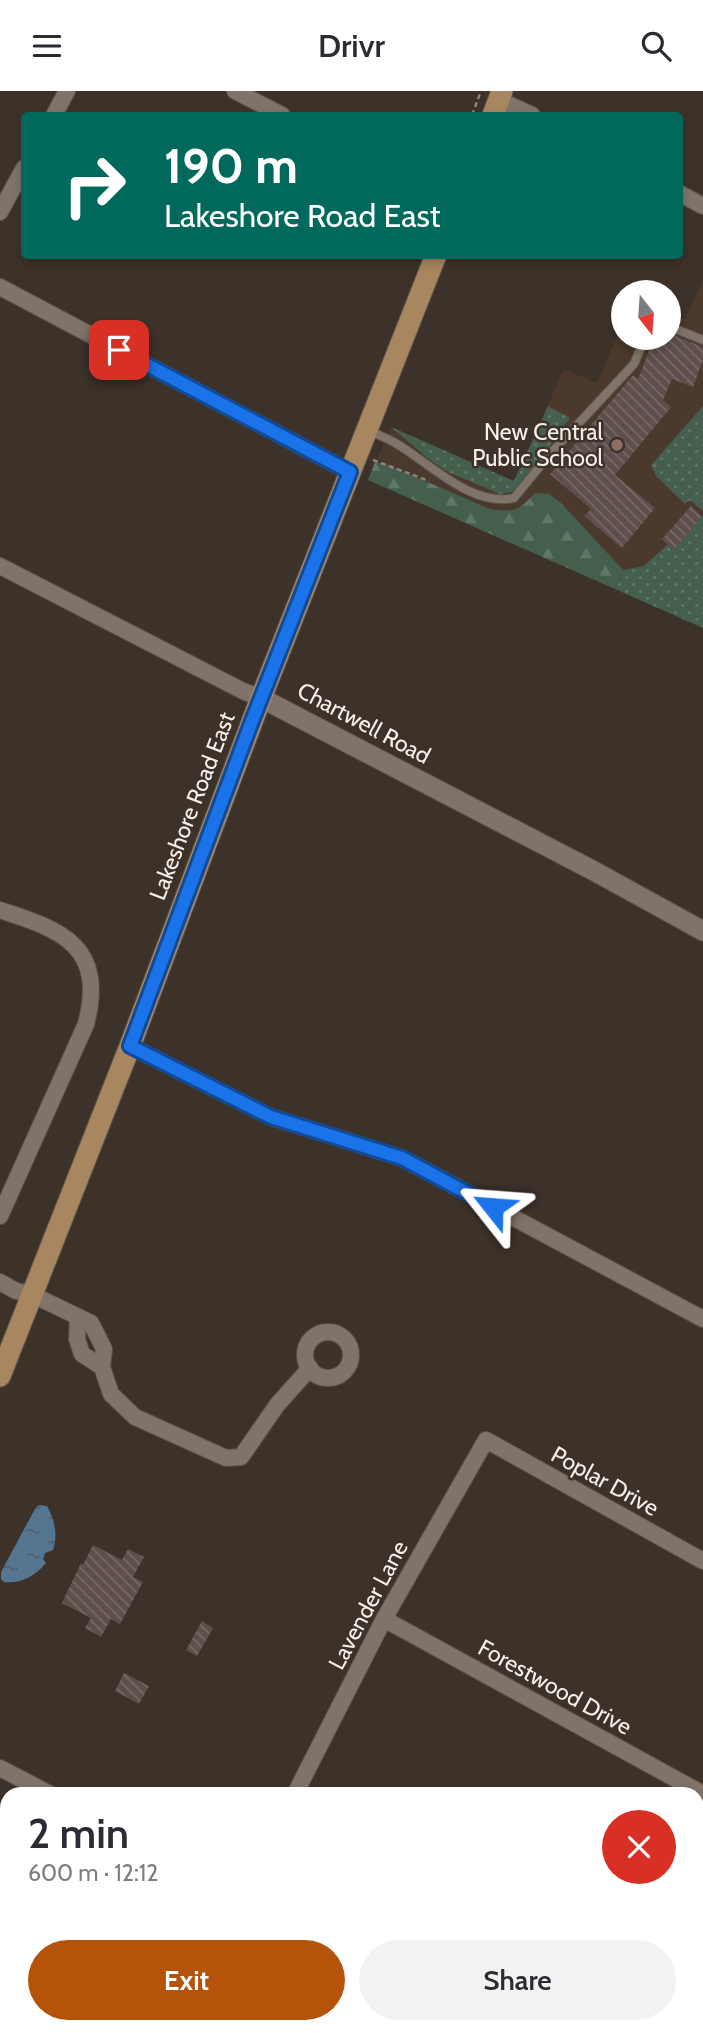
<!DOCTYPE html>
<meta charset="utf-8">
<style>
body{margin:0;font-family:Cabin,sans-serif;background:#f2f2f3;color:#2b2b33;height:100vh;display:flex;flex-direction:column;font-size:26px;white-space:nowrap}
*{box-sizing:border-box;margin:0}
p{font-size:23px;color:#7c7c81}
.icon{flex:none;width:38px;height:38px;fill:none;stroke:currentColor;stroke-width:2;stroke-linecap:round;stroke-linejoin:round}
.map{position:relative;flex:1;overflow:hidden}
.sheet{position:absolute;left:0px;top:1696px;width:704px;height:247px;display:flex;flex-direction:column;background:#fff;border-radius:21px 21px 0 0;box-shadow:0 4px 10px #0003}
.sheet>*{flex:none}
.guide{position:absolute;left:21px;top:21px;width:662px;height:147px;border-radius:7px;box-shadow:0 4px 10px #0003;background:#00695c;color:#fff;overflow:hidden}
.needle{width:46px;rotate:163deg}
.buttons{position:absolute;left:611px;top:189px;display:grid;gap:14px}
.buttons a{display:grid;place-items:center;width:70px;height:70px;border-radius:50%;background:#fff;box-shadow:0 4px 10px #0003;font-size:35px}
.pin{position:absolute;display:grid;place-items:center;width:60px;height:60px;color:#fff;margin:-30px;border-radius:14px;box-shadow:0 4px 10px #0006}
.me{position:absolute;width:77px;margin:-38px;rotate:298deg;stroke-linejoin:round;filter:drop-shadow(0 0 5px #0008)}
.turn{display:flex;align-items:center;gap:24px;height:147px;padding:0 28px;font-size:32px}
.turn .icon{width:91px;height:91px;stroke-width:2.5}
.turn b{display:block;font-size:49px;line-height:60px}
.round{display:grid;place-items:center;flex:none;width:74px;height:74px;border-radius:37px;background:#f2f2f3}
.head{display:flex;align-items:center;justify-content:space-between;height:119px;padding:0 28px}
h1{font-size:42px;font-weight:600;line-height:52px}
.action{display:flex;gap:14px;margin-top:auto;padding:14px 28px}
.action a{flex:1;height:80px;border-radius:42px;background:#b45309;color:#fff;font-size:28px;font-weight:600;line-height:80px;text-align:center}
.action a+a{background:#f2f2f3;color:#2b2b33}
header{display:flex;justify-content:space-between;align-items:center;height:91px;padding:0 28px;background:#fff;font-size:32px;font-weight:600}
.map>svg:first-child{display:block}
</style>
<header><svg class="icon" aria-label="menu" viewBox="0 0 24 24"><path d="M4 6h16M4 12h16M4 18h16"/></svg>Drivr<svg class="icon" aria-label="search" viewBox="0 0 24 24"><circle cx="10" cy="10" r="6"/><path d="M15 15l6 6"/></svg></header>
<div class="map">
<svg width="703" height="1942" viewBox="0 0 703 1942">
<defs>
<pattern id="green-dots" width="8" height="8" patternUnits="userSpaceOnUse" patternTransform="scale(1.75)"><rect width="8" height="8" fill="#445f4e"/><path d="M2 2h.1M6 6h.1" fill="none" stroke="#607668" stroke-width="1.8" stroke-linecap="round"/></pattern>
<pattern id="forest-firs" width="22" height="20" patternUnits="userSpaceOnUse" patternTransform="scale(1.75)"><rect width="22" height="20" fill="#445f4e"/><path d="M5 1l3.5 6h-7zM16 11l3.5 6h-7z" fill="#607668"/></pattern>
<pattern id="water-ripples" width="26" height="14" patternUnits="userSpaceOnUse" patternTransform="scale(1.75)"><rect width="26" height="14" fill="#557691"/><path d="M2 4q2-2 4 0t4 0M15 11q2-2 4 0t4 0" fill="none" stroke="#505f6c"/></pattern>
<pattern id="building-back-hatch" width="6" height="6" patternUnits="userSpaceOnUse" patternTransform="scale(1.75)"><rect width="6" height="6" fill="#5f4f4c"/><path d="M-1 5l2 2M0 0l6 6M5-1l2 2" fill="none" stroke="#776966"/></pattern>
</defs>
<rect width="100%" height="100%" fill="#3d322a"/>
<polygon fill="#4a392c" points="703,188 703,537 368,389 391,336 514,390 564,278 597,292 623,232 623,247 668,247 669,221 685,228"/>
<g fill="url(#green-dots)">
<polygon points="548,315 570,327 516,400 500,403 448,381 430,369 391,336 514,390"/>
<polygon points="703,315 703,420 690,409 685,413 656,385 651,374"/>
<polygon points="703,424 703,537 615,498 623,479 644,475 668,453 674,458"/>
</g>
<path fill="url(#forest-firs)" d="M375 371 388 374 490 418C514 422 519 419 535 402L549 403 561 412 623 479 615 498 368 389Z"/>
<path fill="url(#water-ripples)" d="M40 1414 47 1415C55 1429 58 1444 53 1459L45 1462 43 1468 46 1472C35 1485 21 1493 4 1491L1 1488V1481L36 1416Z"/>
<g fill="url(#building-back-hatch)">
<polygon points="668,242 703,256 703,269 693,296 672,288 663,309 671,316 615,384 655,417 622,457 584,425 591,418 550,383 633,284 638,288 654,247 668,247"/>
<polygon points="691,415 702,425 674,459 662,448"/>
<polygon points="93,1454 122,1469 128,1458 144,1466 133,1486 143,1491 120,1533 111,1528 101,1546 85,1537 91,1527 62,1512 81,1472 83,1474"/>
<polygon points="202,1530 213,1537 197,1565 186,1559"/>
<polygon points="124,1582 149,1595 139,1613 115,1600"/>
</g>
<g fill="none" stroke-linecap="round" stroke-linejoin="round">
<defs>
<g id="service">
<polyline points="668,235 703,249"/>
<path d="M366 339C377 343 387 347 397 353 431 373 471 416 514 407L550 363 634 273 645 247"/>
</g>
<g id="minor">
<polyline points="235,0 282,24"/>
<polyline points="499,9 532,24"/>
<polyline points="54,24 67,0"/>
<polyline points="679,102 703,115"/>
<polyline points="0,121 24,77"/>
<polyline points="0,196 350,381"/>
<polyline points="0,475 243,600 261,607"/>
<path d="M0 819C63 839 106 856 86 933L0 1125"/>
<polyline points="130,955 271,1026 402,1067 703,1228"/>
<polyline points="0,1191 16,1200 31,1203 91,1232 104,1258 102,1276 111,1303 135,1326 226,1367 241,1366 277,1314 310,1277"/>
<polyline points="78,1226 77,1248 82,1263 102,1276"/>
<circle cx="328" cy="1264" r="23"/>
<polyline points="384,1528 703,1703"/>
<polyline points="0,1677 50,1703"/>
<polyline points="295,1703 384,1528 486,1349 703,1470"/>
<polyline points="695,1936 703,1940"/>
<polyline points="185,1942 188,1936"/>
<polyline points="678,1942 681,1936"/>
</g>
<polyline id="tertiary" points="261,607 594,780 703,840"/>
<g id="primary">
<polyline points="493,24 502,0"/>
<polyline points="0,1285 130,955 261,607 436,164"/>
</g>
</defs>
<use href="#service" stroke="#5b524a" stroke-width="10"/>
<use href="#minor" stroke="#5b524a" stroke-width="18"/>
<use href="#tertiary" stroke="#5b524a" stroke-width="21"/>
<use href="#primary" stroke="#5b524a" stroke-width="23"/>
<g stroke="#8d847d" stroke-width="2.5" stroke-dasharray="5 3.5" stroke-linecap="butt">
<polyline points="472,24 481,0"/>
<polyline points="373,369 429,390"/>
</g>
<use href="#service" stroke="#807369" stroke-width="8"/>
<use href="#minor" stroke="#807369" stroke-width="16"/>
<use href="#tertiary" stroke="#807369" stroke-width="19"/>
<use href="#primary" stroke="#a88660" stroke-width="21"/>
</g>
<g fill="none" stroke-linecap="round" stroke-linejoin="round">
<defs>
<polyline id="route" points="119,259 350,381 252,630 130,955 271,1026 402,1067 493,1116"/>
</defs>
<use href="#route" stroke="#114b97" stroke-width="18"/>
<use href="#route" stroke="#1a73e8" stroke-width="12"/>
</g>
<circle fill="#8d6e63" stroke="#3d322a" stroke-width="2.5" cx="617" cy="354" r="7"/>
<g text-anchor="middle" stroke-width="5" stroke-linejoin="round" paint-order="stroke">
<g font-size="23" fill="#f7f0ea" stroke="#3d322a" text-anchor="end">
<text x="603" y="349">New Central<tspan x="603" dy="26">Public School</tspan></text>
</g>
<g font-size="23" fill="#f7f0ea" stroke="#3d322a">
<text transform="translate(364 632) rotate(28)" y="8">Chartwell Road</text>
<text transform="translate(192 715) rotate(-69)" y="8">Lakeshore Road East</text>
<text transform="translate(605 1390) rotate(29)" y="8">Poplar Drive</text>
<text transform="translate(368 1514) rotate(-62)" y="8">Lavender Lane</text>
<text transform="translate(555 1596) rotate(29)" y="8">Forestwood Drive</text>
</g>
</g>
</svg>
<div class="buttons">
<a><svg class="needle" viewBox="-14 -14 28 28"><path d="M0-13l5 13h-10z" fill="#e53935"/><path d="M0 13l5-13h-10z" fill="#7c7c81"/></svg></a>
</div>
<div class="pin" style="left:119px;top:259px;background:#d93025"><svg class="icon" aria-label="arrive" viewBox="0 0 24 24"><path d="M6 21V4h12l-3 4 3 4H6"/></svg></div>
<svg class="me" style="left:493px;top:1116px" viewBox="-20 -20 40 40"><path d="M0-17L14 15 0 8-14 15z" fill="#1a73e8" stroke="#fff" stroke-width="4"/></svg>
<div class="guide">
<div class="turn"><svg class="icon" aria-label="right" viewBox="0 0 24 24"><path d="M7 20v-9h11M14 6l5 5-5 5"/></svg><div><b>190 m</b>Lakeshore Road East</div></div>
</div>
<section class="sheet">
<div class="head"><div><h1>2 min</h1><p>600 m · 12:12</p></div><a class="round" style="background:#d93025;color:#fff"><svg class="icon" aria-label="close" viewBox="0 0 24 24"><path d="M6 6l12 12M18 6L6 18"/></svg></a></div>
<div class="action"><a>Exit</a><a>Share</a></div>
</section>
</div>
